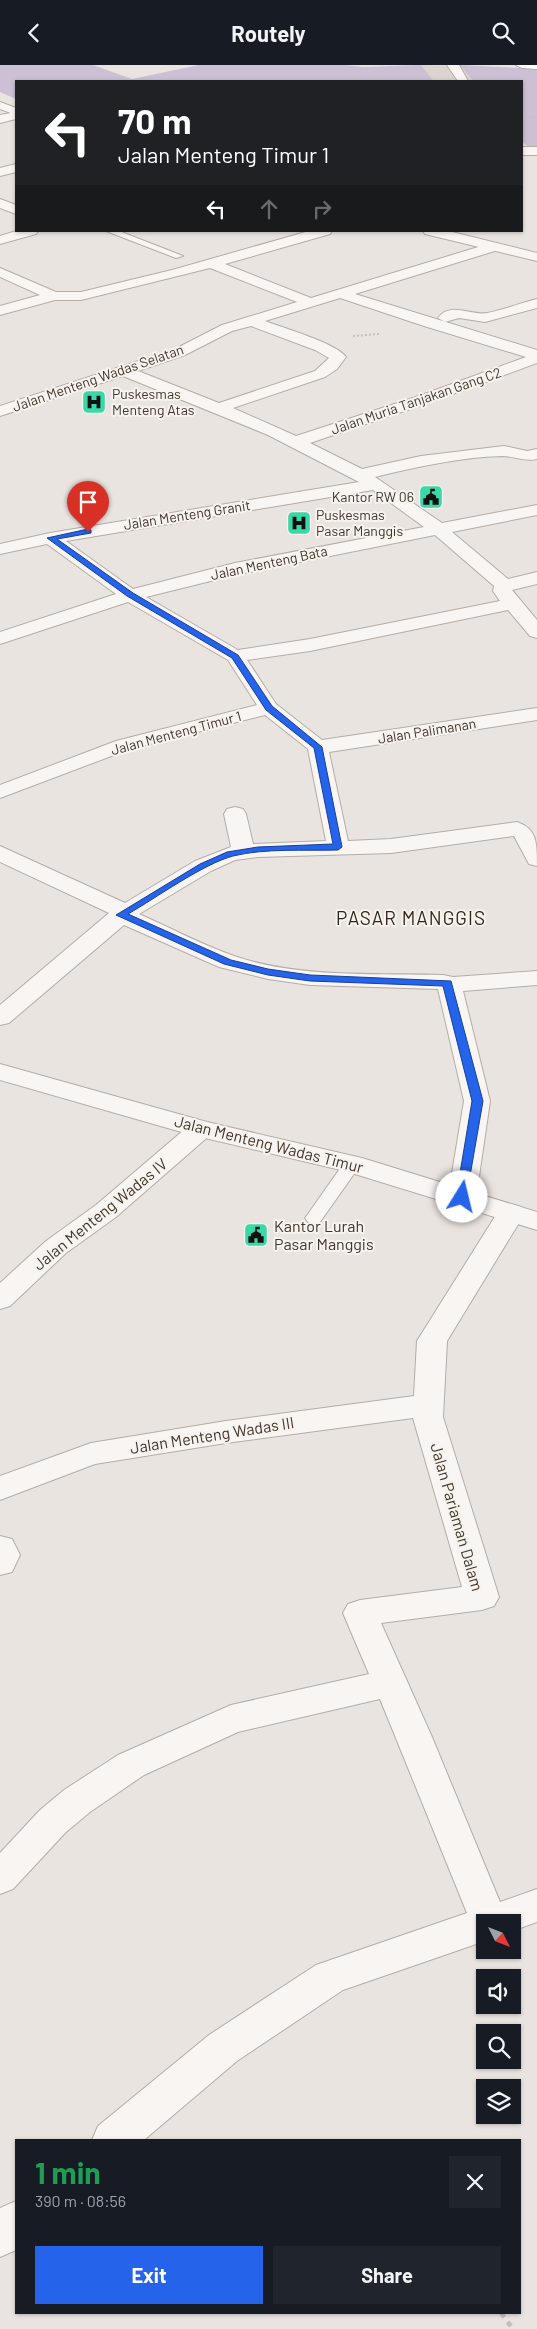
<!DOCTYPE html>
<meta charset="utf-8">
<style>
body{margin:0;font-family:Barlow,sans-serif;background:#20242c;color:#f1f3f6;height:100vh;display:flex;flex-direction:column;font-size:19px;white-space:nowrap}
*{box-sizing:border-box;margin:0}
p{font-size:16px;color:#9ea1a6}
.icon{flex:none;width:28px;height:28px;fill:none;stroke:currentColor;stroke-width:2;stroke-linecap:round;stroke-linejoin:round}
.map{position:relative;flex:1;overflow:hidden}
.drawer{position:absolute;left:15px;top:2074px;width:506px;height:175px;display:flex;flex-direction:column;background:#171b24;border-radius:0px;box-shadow:0 1px 4px #0004}
.drawer>*{flex:none}
.hud{position:absolute;left:15px;top:15px;width:508px;height:152px;border-radius:0px;box-shadow:0 1px 4px #0004;background:#202124;color:#fff;overflow:hidden}
.needle{width:32px;rotate:132deg}
.tools{position:absolute;left:476px;top:1849px;display:grid;gap:10px}
.tools a{display:grid;place-items:center;width:45px;height:45px;border-radius:0px;background:#171b24;box-shadow:0 1px 4px #0004;font-size:25px}
.pin{position:absolute;display:grid;place-items:center;width:42px;height:42px;color:#fff;margin:-51px -21px;border-radius:50% 50% 50% 0;rotate:-45deg;box-shadow:0 0 5px #0007}
.pin .icon{rotate:45deg}
.me{position:absolute;width:55px;margin:-28px;rotate:9deg;stroke-linejoin:round;filter:drop-shadow(0 0 4px #0008)}
.turn{display:flex;align-items:center;gap:18px;height:105px;padding:0 20px;font-size:22px}
.turn .icon{width:65px;height:65px;stroke-width:2.5}
.turn b{display:block;font-size:35px;line-height:42px}
.lanes{display:flex;align-items:center;height:48px;padding:0 20px;background:#0003;justify-content:center;gap:25px;direction:ltr}
.lanes .off{opacity:.35}
.round{display:grid;place-items:center;flex:none;width:52px;height:52px;border-radius:0px;background:#20242c}
.overview{display:flex;align-items:center;justify-content:space-between;height:85px;padding:0 20px}
h1{font-size:30px;font-weight:700;line-height:38px;color:#1e9e55}
.action{display:flex;gap:10px;margin-top:auto;padding:10px 20px}
.action a{flex:1;height:58px;border-radius:0px;background:#2563eb;color:#fff;font-size:20px;font-weight:700;line-height:58px;text-align:center}
.action a+a{background:#20242c;color:#f1f3f6}
header{display:flex;justify-content:space-between;align-items:center;height:65px;padding:0 20px;background:#171b24;font-size:22px;font-weight:700}
.map>svg:first-child{display:block}
</style>
<header><svg class="icon" aria-label="back" viewBox="0 0 24 24"><path d="M15 5l-7 7 7 7"/></svg>Routely<svg class="icon" aria-label="search" viewBox="0 0 24 24"><circle cx="10" cy="10" r="6"/><path d="M15 15l6 6"/></svg></header>
<div class="map">
<svg width="537" height="2264" viewBox="0 0 537 2264">
<rect width="100%" height="100%" fill="#eae4e0"/>
<polygon fill="#dcd4ce" points="421,0 537,4 537,82 528,82 521,77 521,16 434,16"/>
<g fill="#ccc0d4">
<polygon points="0,0 93,0 132,14 199,0 345,0 363,2 421,0 434,16 16,16 16,34 0,27"/>
<polygon points="460,0 537,4 537,82 528,82 521,74 521,16 473,16"/>
</g>
<g fill="none" stroke-linecap="round" stroke-linejoin="round">
<defs>
<g id="service">
<polygon points="106,166 119,166 183,191 176,193"/>
<polygon points="352,1094 358,1095 361,1099 320,1157 314,1159 308,1157 305,1153 308,1149 346,1095"/>
</g>
<g id="minor">
<polygon points="447,0 459,0 468,16 458,16"/>
<polygon points="16,47 16,54 0,58 0,50"/>
<rect x="521" y="82" width="16" height="8"/>
<polygon points="16,99 16,107 0,111 0,103"/>
<polygon points="0,134 16,140 16,149 0,143"/>
<path d="M309 166H332L330 169 225 199 311 233 488 179 493 178 500 182 498 185 355 229 537 285V298L431 337 310 378 362 404 421 391 504 381 527 386 537 384V394C524 397 515 391 502 391 462 392 415 402 375 412L442 458 537 440V450L452 467 508 514 537 507V519L512 525 537 555V573L530 571 508 545 310 586 247 595 276 639 322 675 537 643V655L329 687 348 776 391 774 517 757C537 764 537 777 537 801L529 799 514 771 391 788 258 792 235 795 211 806 139 849C171 863 204 881 237 892 302 913 375 908 443 910L453 912 537 906V920L463 926 490 1036 476 1132 472 1138 462 1141 452 1138 448 1132 464 1036 438 924 310 920 268 914 219 902 124 860 9 958 0 960V940L109 848 0 797V781L125 838 195 796 231 782 224 749 227 744 235 742 243 744 246 749 253 779 326 776 308 684 265 650 130 684 0 733V720L116 676 257 640 228 595 128 537 0 579V567L116 529 47 479 0 489V479L50 468 359 417 268 370 123 311 0 351V341L175 284 222 260 297 237 210 203 81 235H55L0 250V241L40 230 0 212V203L56 227H81L172 205ZM340 233 424 261 526 292 419 331 296 371 233 343 325 312 337 304 346 292C336 278 283 263 265 256ZM251 261 315 285 329 293 315 306 219 338 138 306 185 290 232 266ZM373 425 424 462 235 498 133 524 66 476ZM435 470 494 521 493 526 500 536 310 574 238 585 146 532 235 510Z"/>
<path d="M537 234V243L485 257 459 253 445 257 438 253C450 236 471 251 487 248 504 245 520 238 537 234Z"/>
<polygon points="201,1056 210,1058 214,1064 210,1070 116,1152 66,1188 10,1241 0,1244 0,1218 46,1176 96,1140 192,1058"/>
<polygon points="511,1139 521,1142 525,1148 447,1276 443,1352 499,1532 494,1541 482,1545 381,1558 432,1672 500,1837 537,1824 537,1857 512,1866 512,1858 485,1858 485,1876 343,1925 237,1996 144,2075 92,2075 98,2061 209,1970 316,1900 467,1848 380,1634 238,1667 144,1710 90,1747 66,1767 13,1824 0,1829 0,1788 40,1745 64,1725 118,1690 231,1640 369,1609 343,1548 348,1539 360,1535 462,1522 413,1353 226,1378 95,1399 0,1435 0,1411 91,1378 226,1356 414,1331 417,1276 501,1142"/>
<polygon points="0,1471 12,1474 20,1490 12,1507 0,1510"/>
<polygon points="16,2136 16,2185 0,2192 0,2143"/>
</g>
<g id="tertiary">
<polygon points="0,37 16,43 16,50 0,44"/>
<polygon points="16,166 38,166 36,169 0,179 0,171"/>
<polygon points="423,166 448,166 537,188 537,196 425,169"/>
<polygon points="0,999 207,1057 362,1093 537,1147 537,1165 345,1106 192,1070 0,1015"/>
</g>
<polygon id="secondary" points="516,0 537,0 537,4 522,3"/>
</defs>
<use href="#service" stroke="#b5aca5" stroke-width="2"/>
<use href="#minor" stroke="#b5aca5" stroke-width="2"/>
<use href="#tertiary" stroke="#b5aca5" stroke-width="2"/>
<use href="#secondary" stroke="#b5aca5" stroke-width="2"/>
<polyline stroke="#c5bfba" stroke-width="1" stroke-dasharray="2 2" stroke-linecap="butt" points="521,53 537,52"/>
<polyline stroke="#c5bfba" stroke-width="2" stroke-dasharray="2 2" stroke-linecap="butt" points="353,271 379,269"/>
<polyline stroke="#c5bfba" stroke-width="4.5" stroke-dasharray="5.5 5.5" stroke-linecap="butt" points="501,2248 513,2264"/>
<use href="#service" fill="#f8f5f3" fill-rule="evenodd"/>
<use href="#minor" fill="#f8f5f3" fill-rule="evenodd"/>
<use href="#tertiary" fill="#f8f5f3" fill-rule="evenodd"/>
<use href="#secondary" fill="#fff" fill-rule="evenodd"/>
</g>
<path fill="#2563eb" stroke="#184099" d="M88 464 91 465V468L57 474 133 528 238 590 272 641 322 682 342 782 338 785C304 786 266 783 233 791 203 799 156 833 128 849L231 895 268 904 310 910 451 916 483 1036 466 1134 462 1135 456 1132 472 1036 443 921 310 916 268 910 224 899 116 850 200 799 227 787 258 782 333 779 314 683 266 645 232 593 127 531 47 473Z"/>
<defs>
<symbol id="hospital-square" viewBox="-11 -11 22 22"><rect x="-9" y="-9" width="18" height="18" rx="4" fill="#3bd8a7" stroke="#f7f3ef"/><path d="M-5-5h3v3.5h4V-5h3V5h-3V1.5h-4V5h-3Z" fill="#111"/></symbol>
<symbol id="civic-square" viewBox="-11 -11 22 22"><rect x="-9" y="-9" width="18" height="18" rx="4" fill="#3bd8a7" stroke="#f7f3ef"/><path d="M-.6-6.5H3V-4.5H.6V-3L4-1V1h2V6H-6V1h2V-1L-.6-3ZM-1.2 2.5V6h2.4V2.5Z" fill="#111"/></symbol>
</defs>
<g fill-rule="evenodd">
<use href="#hospital-square" x="80" y="323" width="28" height="28"/>
<use href="#civic-square" x="417" y="418" width="28" height="28"/>
<use href="#hospital-square" x="285" y="444" width="28" height="28"/>
<use href="#civic-square" x="242" y="1156" width="28" height="28"/>
</g>
<g text-anchor="middle" stroke-width="4" stroke-linejoin="round" paint-order="stroke">
<g font-size="14" fill="#433427" stroke="#f7f3ef">
<text transform="translate(98 313) rotate(-19)" y="5">Jalan Menteng Wadas Selatan</text>
<text transform="translate(416 336) rotate(-19)" y="5">Jalan Muria Tanjakan Gang C2</text>
<text transform="translate(187 450) rotate(-9)" y="5">Jalan Menteng Granit</text>
<text transform="translate(269 498) rotate(-12)" y="5">Jalan Menteng Bata</text>
<text transform="translate(427 666) rotate(-9)" y="5">Jalan Palimanan</text>
<text transform="translate(176 668) rotate(-15)" y="5">Jalan Menteng Timur 1</text>
</g>
<g font-size="14" fill="#433427" stroke="#f7f3ef" text-anchor="start">
<text x="112" y="334">Puskesmas<tspan x="112" dy="16">Menteng Atas</tspan></text>
<text x="414" y="437" text-anchor="end">Kantor RW 06</text>
<text x="316" y="455">Puskesmas<tspan x="316" dy="16">Pasar Manggis</tspan></text>
</g>
<g font-size="16" fill="#433427" stroke="#f7f3ef">
<text transform="translate(269 1079) rotate(14)" y="6">Jalan Menteng Wadas Timur</text>
<text transform="translate(100 1149) rotate(-39)" y="6">Jalan Menteng Wadas IV</text>
<text transform="translate(212 1370) rotate(-9)" y="6">Jalan Menteng Wadas III</text>
<text transform="translate(457 1452) rotate(74)" y="6">Jalan Pariaman Dalam</text>
</g>
<g font-size="16" fill="#433427" stroke="#f7f3ef" text-anchor="start">
<text x="274" y="1167">Kantor Lurah<tspan x="274" dy="18">Pasar Manggis</tspan></text>
</g>
<g font-size="19" letter-spacing="1" fill="#332619" stroke="#f7f3ef">
<text x="411" y="860">PASAR MANGGIS</text>
</g>
</g>
</svg>
<div class="tools">
<a><svg class="needle" viewBox="-14 -14 28 28"><path d="M0-13l5 13h-10z" fill="#e53935"/><path d="M0 13l5-13h-10z" fill="#9ea1a6"/></svg></a>
<a><svg class="icon" aria-label="sound" viewBox="0 0 24 24"><path d="M4 9h4l5-4v14l-5-4H4zM17 9q2 3 0 6"/></svg></a>
<a><svg class="icon" aria-label="search" viewBox="0 0 24 24"><circle cx="10" cy="10" r="6"/><path d="M15 15l6 6"/></svg></a>
<a><svg class="icon" aria-label="layers" viewBox="0 0 24 24"><path d="M12 4l9 5-9 5-9-5zM3 14l9 5 9-5"/></svg></a>
</div>
<div class="pin" style="left:88px;top:467px;background:#d93025"><svg class="icon" aria-label="arrive" viewBox="0 0 24 24"><path d="M6 21V4h12l-3 4 3 4H6"/></svg></div>
<svg class="me" style="left:462px;top:1132px" viewBox="-20 -20 40 40"><circle r="19" fill="#fff"/><path d="M0-13L10 11 0 6-10 11z" fill="#2563eb"/></svg>
<div class="hud">
<div class="turn"><svg class="icon" aria-label="left" viewBox="0 0 24 24"><path d="M17 20v-9H6M10 6l-5 5 5 5"/></svg><div><b>70 m</b>Jalan Menteng Timur 1</div></div>
<div class="lanes"><svg class="icon" aria-label="left" viewBox="0 0 24 24"><path d="M17 20v-9H6M10 6l-5 5 5 5"/></svg><svg class="icon off" aria-label="ahead" viewBox="0 0 24 24"><path d="M12 20V5M6 11l6-6 6 6"/></svg><svg class="icon off" aria-label="right" viewBox="0 0 24 24"><path d="M7 20v-9h11M14 6l5 5-5 5"/></svg></div>
</div>
<section class="drawer">
<div class="overview"><div><h1>1 min</h1><p>390 m · 08:56</p></div><a class="round"><svg class="icon" aria-label="close" viewBox="0 0 24 24"><path d="M6 6l12 12M18 6L6 18"/></svg></a></div>
<div class="action"><a>Exit</a><a>Share</a></div>
</section>
</div>
